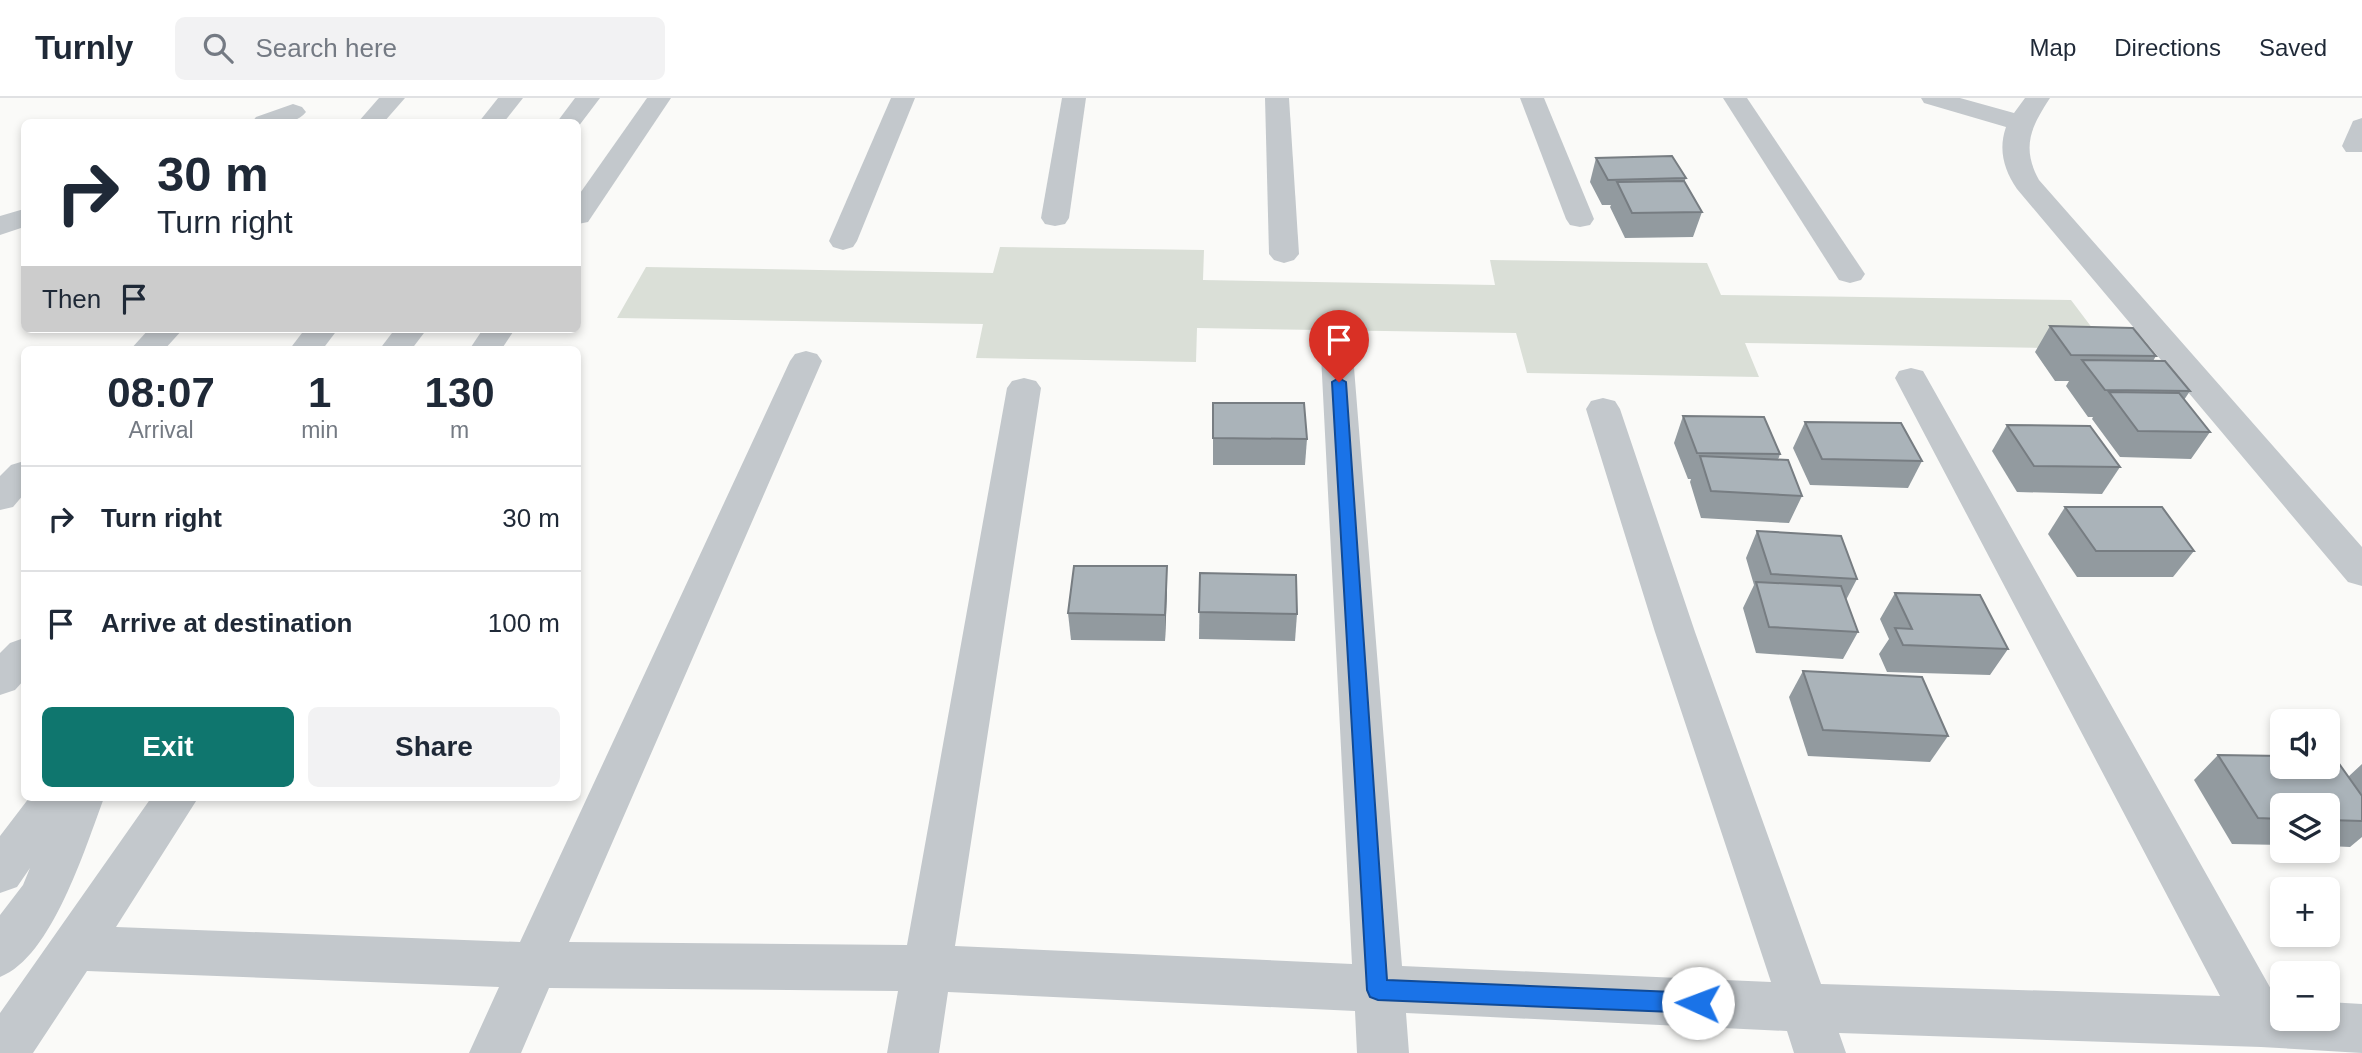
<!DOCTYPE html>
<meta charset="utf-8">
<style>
body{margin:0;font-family:Helvetica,sans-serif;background:#f2f2f3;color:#1f2937;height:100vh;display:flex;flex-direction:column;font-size:26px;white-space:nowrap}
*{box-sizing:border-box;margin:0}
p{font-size:23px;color:#747a83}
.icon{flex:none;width:38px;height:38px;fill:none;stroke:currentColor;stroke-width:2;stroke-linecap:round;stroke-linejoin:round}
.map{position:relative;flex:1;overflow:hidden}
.details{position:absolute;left:21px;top:248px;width:560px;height:455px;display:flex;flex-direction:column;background:#fff;border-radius:10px;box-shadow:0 4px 10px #0003}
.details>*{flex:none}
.top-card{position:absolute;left:21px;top:21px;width:560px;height:214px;border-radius:10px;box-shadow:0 4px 10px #0003;background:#fff;color:#1f2937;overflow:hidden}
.buttons{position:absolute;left:2270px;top:611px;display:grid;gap:14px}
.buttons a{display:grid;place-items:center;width:70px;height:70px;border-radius:10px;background:#fff;box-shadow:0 4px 10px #0003;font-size:35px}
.pin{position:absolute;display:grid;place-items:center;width:60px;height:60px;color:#fff;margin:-72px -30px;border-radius:50% 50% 50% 0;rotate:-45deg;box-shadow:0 0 7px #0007}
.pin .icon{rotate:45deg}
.me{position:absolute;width:77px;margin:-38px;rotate:272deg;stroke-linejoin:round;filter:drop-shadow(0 0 5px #0008)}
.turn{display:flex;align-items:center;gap:24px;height:147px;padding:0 21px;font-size:32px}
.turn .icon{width:91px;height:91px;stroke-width:2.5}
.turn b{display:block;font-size:49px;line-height:60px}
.then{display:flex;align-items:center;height:66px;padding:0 21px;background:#0003;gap:14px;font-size:26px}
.eta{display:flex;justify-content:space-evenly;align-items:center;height:119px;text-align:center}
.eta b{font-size:42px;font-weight:600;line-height:49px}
.action{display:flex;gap:14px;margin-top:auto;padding:14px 21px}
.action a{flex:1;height:80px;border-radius:10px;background:#0f766e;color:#fff;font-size:28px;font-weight:600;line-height:80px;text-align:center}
.action a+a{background:#f2f2f3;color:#1f2937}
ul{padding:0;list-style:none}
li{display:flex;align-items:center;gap:21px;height:105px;padding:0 21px;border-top:2px solid #e0e1e3}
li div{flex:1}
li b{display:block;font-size:26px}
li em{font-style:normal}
header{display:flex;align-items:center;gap:42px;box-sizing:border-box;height:98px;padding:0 35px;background:#fff;border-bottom:2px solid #e0e1e3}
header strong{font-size:33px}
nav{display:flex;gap:38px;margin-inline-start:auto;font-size:24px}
.search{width:490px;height:63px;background:#f2f2f3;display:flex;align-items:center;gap:18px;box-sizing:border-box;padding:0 24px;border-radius:10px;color:#747a83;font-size:26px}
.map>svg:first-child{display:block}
</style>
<header>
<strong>Turnly</strong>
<div class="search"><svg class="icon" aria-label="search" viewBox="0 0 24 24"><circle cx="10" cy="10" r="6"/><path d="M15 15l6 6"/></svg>Search here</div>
<nav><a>Map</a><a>Directions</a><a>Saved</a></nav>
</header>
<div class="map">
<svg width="2362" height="955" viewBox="0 0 2362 955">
<rect width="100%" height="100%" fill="#fafaf8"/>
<polygon fill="#dadfd7" points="1000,149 1204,152 1203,182 1495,187 1490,162 1707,165 1721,197 2071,202 2108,251 1745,245 1759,279 1527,275 1516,235 1197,230 1196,264 976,260 983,226 617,220 646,169 993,175"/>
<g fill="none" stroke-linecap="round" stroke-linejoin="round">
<g fill="#c3c8cc" fill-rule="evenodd">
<polygon points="379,0 405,0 384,24 358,24"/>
<polygon points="647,0 671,0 588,124 578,126 578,98"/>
<polygon points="891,0 915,0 857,143 853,149 843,152 833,149 829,143"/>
<polygon points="1062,0 1086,0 1069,120 1065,126 1055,128 1045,126 1041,120"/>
<polygon points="1265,0 1289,0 1299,156 1294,162 1284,165 1274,162 1269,156"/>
<polygon points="1520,0 1544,0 1594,121 1590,127 1580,129 1570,127 1566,121"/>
<polygon points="1723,0 1747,0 1865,176 1861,182 1850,185 1839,182"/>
<path d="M1921 0H1960L2014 15 2025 0H2050C2031 29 2021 49 2039 82L2362 449V488L2348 484 2017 91C2004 72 1998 52 2006 29L1924 5Z"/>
<path d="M293 6 302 9 306 14C295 29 268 25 252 24L256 19Z"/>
<polygon points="2362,20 2362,54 2346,54 2342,48 2353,23"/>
<polygon points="24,111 24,129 0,137 0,118"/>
<polygon points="149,231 183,231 164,252 130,252"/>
<polygon points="483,231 515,231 501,252 469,252"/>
<polygon points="1337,247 1348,250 1353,257 1402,868 1771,884 1655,534 1586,311 1591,303 1603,300 1615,303 1620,311 1695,534 1821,886 2220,898 1895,280 1899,273 1911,270 1923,273 1927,280 2276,900 2282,901 2282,920 2328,920 2328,904 2362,906 2362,955 2261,949 1839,935 1846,955 1794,955 1787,933 1406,915 1409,955 1357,955 1355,913 948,894 939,955 887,955 898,893 549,890 521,955 469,955 499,889 87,873 33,955 0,955 0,915 151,700 198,700 116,829 520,844 790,263 795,256 806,253 817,256 822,263 569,844 907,847 1007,290 1012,283 1024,280 1036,283 1041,290 955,848 1352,866 1321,257 1326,250"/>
<polygon points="24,363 24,396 13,409 0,412 0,378 11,367"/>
</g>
<g fill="#c3c8cc" fill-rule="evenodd">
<polygon points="498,0 523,0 504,24 479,24"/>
<polygon points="575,0 600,0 578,29 578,24 557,24"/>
<polygon points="305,231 338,231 322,252 289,252"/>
<polygon points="395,231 427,231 411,252 379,252"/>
<polygon points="24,540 24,582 15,592 0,597 0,555 10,545"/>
<path d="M29 700H104C85 750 52 859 0 879V817L23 787 30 770 17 789 0 795V738Z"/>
</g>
</g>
<g fill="#929a9f">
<polygon points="1596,60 1686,80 1684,84 1702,114 1693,139 1625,140 1610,109 1611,107 1602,107 1590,84"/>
<polygon points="2050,228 2156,258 2153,263 2190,293 2184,302 2210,334 2191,361 2120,359 2092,321 2093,319 2088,319 2066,288 2069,283 2055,283 2035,254"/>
<polygon points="1213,305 1307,341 1305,367 1213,367"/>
<polygon points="1683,318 1780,356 1778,362 1802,398 1789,425 1701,420 1690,384 1691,381 1688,381 1674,345"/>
<polygon points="1805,324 1922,363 1908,390 1810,387 1793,350"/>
<polygon points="2007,327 2120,369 2102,396 2017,394 1992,353"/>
<polygon points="2065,409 2194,453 2173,479 2077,479 2048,436"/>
<polygon points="1757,433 1857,481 1846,502 1858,534 1843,561 1756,555 1743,510 1754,487 1746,460"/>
<polygon points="1167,468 1165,543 1071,542 1068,515"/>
<polygon points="1200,475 1297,516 1295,543 1199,541"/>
<polygon points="1895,495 2008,551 1990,577 1887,574 1879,556 1889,541 1880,521"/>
<polygon points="1803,573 1948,638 1930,664 1808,658 1789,599"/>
<polygon points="2218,657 2348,679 2362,666 2362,739 2350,749 2328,748 2328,707 2282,707 2282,747 2232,746 2194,682"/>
</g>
<polygon fill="#777d82" points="1167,468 1167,495 1165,543 1165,517"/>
<g fill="#aab3b9" stroke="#777d82" stroke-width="2">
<polygon points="1672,58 1686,80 1608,82 1596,60"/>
<polygon points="1684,83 1702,114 1632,115 1617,84"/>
<polygon points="2050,228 2133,230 2156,258 2071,257"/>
<polygon points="2082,262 2165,263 2190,293 2105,292"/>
<polygon points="2109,294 2179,295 2210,334 2138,333"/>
<polygon points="1213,305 1304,305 1307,341 1213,340"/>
<polygon points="1683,318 1764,319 1780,356 1697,355"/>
<polygon points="1805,324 1901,325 1922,363 1822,361"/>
<polygon points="2007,327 2090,328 2120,369 2034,368"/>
<polygon points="1700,358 1788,362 1802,398 1711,393"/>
<polygon points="2065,409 2162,409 2194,453 2096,453"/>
<polygon points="1757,433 1841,438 1857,481 1771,476"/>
<polygon points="1074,468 1167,468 1165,517 1068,515"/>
<polygon points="1200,475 1296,477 1297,516 1199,514"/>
<polygon points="1756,484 1841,488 1858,534 1769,529"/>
<polygon points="1895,495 1980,497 2008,551 1903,547 1895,530 1912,531"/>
<polygon points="1803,573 1922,579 1948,638 1823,632"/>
<polygon points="2218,657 2282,658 2282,668 2328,668 2328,659 2335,660 2362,698 2362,723 2328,722 2328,707 2282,707 2282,721 2258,720"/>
</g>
<polygon fill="#1a73e8" stroke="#114b97" stroke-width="2" points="1339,280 1346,284 1387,882 1698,895 1706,898 1709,905 1706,912 1698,915 1378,902 1370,899 1367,892 1332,284"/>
</svg>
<div class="buttons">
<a><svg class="icon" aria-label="sound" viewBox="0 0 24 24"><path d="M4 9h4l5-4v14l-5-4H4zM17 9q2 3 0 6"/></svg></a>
<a><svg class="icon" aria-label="layers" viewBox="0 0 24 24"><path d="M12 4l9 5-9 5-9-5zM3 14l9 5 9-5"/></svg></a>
<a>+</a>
<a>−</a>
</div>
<div class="pin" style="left:1339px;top:284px;background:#d93025"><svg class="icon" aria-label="arrive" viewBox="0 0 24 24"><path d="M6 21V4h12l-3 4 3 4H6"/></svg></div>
<svg class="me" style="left:1698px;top:905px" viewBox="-20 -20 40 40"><circle r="19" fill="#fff"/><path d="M0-13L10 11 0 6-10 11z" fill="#1a73e8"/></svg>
<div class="top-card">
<div class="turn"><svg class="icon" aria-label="right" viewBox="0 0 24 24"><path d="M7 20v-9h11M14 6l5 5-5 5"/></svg><div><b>30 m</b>Turn right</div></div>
<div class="then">Then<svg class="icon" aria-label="arrive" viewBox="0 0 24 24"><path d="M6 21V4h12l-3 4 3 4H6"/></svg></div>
</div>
<section class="details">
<div class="eta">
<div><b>08:07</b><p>Arrival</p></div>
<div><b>1</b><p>min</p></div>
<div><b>130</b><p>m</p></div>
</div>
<ul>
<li><svg class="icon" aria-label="right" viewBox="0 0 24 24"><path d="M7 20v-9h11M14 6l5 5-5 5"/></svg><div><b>Turn right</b></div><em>30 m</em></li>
<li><svg class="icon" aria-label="arrive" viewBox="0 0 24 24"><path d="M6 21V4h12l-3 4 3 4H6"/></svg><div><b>Arrive at destination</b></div><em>100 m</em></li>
</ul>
<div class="action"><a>Exit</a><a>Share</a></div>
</section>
</div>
